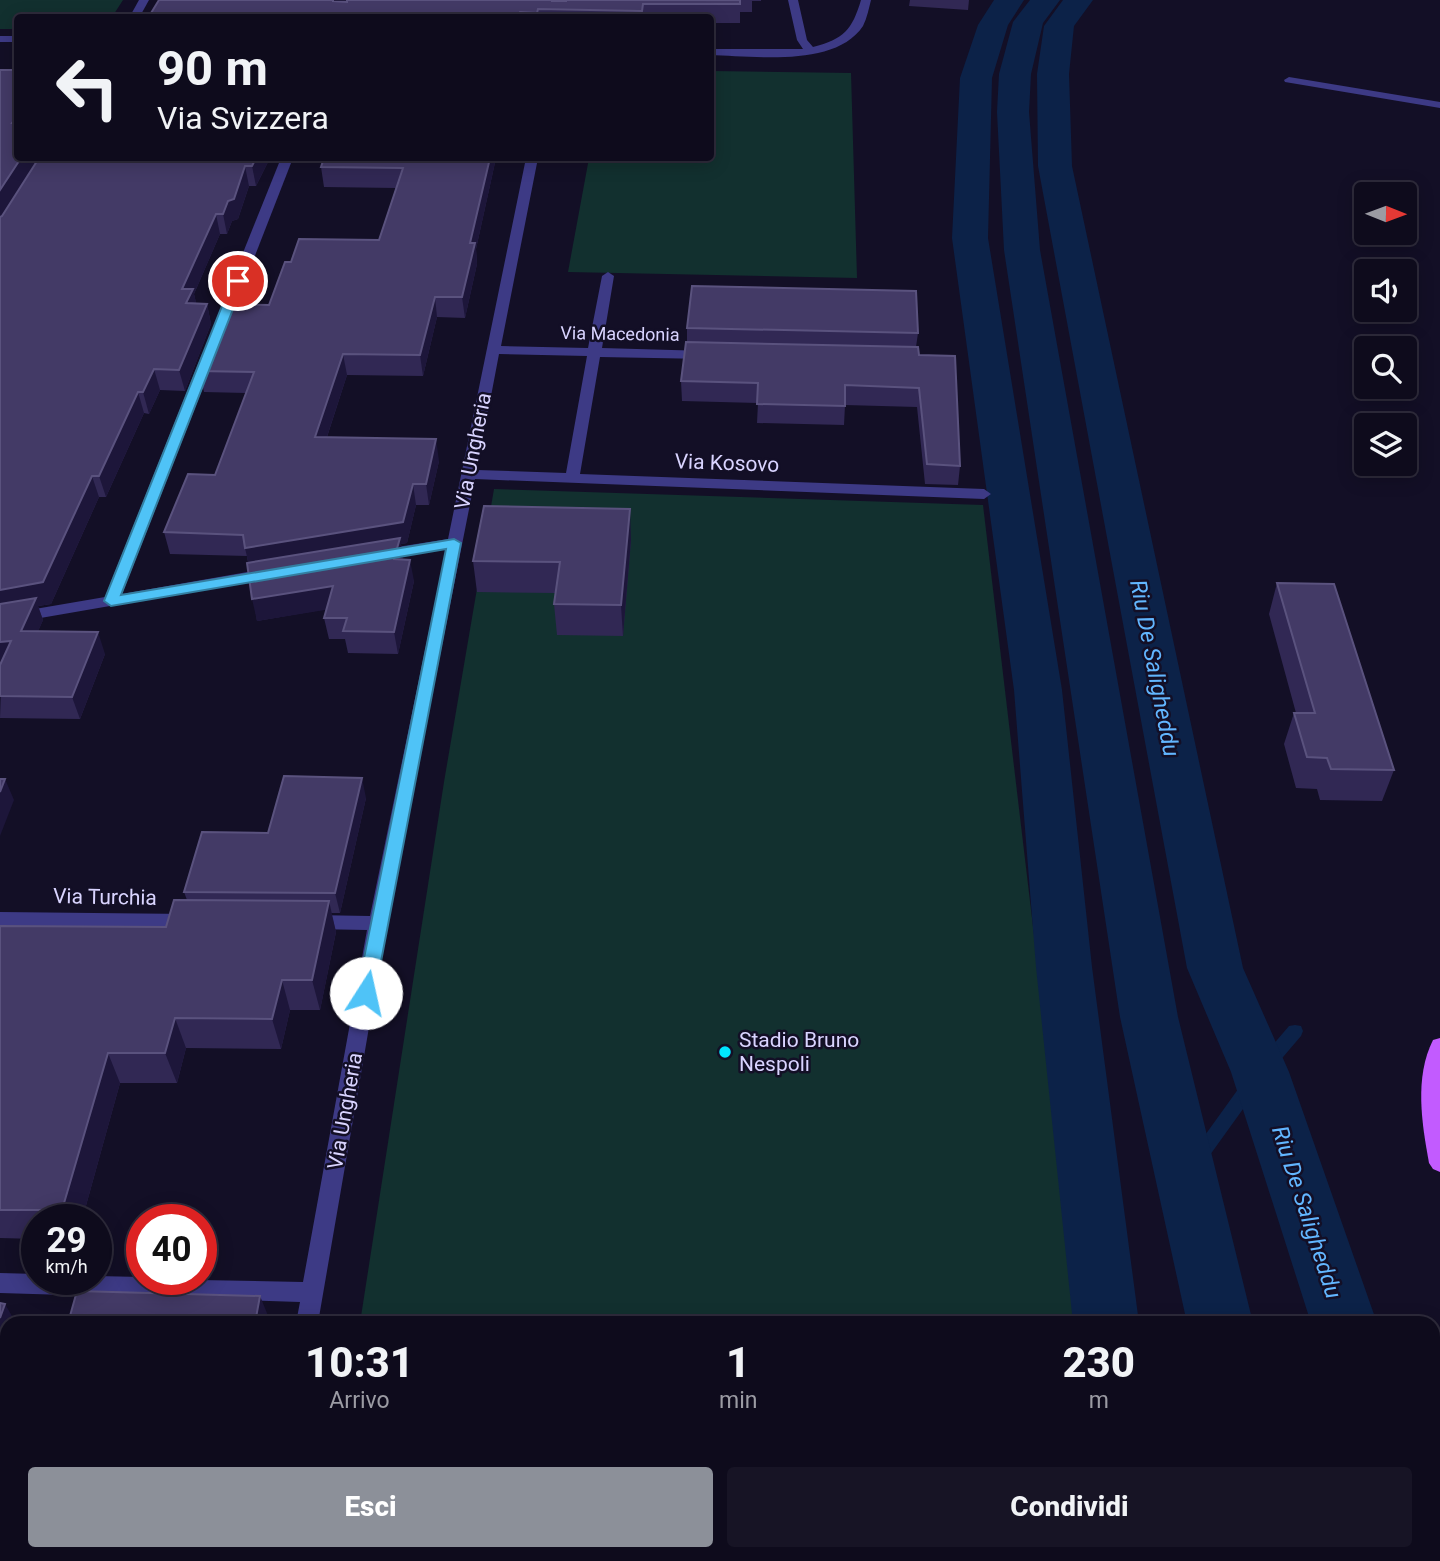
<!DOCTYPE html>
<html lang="it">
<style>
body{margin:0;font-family:Roboto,sans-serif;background:#171425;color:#f1f3f6;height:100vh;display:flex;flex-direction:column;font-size:26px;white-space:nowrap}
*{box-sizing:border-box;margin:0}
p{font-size:23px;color:#9b9ba3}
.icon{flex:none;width:38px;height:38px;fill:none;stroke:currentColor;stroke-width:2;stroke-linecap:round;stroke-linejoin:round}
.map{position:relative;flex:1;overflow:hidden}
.side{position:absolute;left:0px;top:1316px;width:1440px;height:245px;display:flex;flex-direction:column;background:#0e0b1c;border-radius:21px 21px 0 0;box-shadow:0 4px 18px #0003,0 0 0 2px #2e2b3b}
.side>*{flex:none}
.banner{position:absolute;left:14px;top:14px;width:700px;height:147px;border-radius:7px;box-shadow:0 4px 18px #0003,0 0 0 2px #2e2b3b;background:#0e0b1c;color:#f1f3f6;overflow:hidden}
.needle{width:46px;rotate:91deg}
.fabs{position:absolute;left:1354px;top:182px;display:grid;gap:14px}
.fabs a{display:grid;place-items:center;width:63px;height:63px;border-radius:7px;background:#0e0b1c;box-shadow:0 4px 18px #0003,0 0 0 2px #2e2b3b;font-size:35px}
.speed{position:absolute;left:21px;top:1204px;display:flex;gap:14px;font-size:35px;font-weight:700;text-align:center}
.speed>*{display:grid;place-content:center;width:91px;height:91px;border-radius:50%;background:#0e0b1c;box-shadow:0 4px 18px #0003,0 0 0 2px #2e2b3b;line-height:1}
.speed small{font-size:18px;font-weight:400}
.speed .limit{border:10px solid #d22;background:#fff;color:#111}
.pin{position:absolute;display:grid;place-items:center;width:60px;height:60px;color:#fff;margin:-30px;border:4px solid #fff;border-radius:50%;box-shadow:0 2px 7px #0007}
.me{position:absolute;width:77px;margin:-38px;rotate:10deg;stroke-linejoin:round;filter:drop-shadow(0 0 5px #0008)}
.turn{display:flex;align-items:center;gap:24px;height:147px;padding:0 28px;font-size:32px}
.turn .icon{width:91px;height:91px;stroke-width:2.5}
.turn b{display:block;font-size:49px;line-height:60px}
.eta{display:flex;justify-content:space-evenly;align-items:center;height:119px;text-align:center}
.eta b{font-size:42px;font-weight:800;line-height:49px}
.cta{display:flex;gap:14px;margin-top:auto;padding:14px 28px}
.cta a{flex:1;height:80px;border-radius:7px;background:#8c9099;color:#fff;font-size:28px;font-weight:800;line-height:80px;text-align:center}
.cta a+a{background:#171425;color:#f1f3f6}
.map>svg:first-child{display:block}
</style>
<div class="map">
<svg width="1440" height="1561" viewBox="0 0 1440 1561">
<rect width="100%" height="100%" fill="#130f26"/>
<g fill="#12302f">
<polygon points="0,0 123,0 112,17 18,18 17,29 0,29"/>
<polygon points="711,71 851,73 857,278 568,272 589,158 710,158"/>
<polygon points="494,489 983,505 1080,1323 360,1323 444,782"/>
</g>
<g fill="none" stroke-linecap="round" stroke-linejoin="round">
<polygon fill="#0c2248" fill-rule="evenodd" points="1295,1025 1301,1026 1303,1031 1301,1036 1266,1077 1192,1180 1186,1182 1180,1180 1178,1175 1180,1170 1254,1067 1289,1026"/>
<g fill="#0c2248" fill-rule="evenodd">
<polygon points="994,0 1024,0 1008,25 992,78 988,238 1062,690 1092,967 1139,1323 1073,1323 1036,967 1014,690 952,238 960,78 978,25"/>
<polygon points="1030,0 1060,0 1043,23 1031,74 1029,112 1040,250 1178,1017 1253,1323 1187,1323 1120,1017 1004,250 997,112 999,74 1013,22"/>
<polygon points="1063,0 1093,0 1074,26 1069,74 1072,166 1243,968 1289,1072 1377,1323 1311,1323 1231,1072 1187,968 1038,166 1037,74 1044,26"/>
<polygon points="1433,1523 1440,1526 1440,1561 1387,1561 1385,1554 1433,1554"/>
<polygon points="1101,1554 1173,1554 1174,1561 1102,1561"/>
<polygon points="1245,1554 1317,1554 1319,1561 1247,1561"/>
</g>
<g fill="#3d3a85" fill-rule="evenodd">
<polygon points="139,0 149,0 139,18 129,18"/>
<polygon points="559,0 569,0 565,18 555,18"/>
<path d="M788 0H798L807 40 813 47C844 39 852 30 861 0H871C869 8 867 18 863 26 835 68 754 56 710 55V49H803L797 40Z"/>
<rect x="0" y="36" width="18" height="6"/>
<polygon points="1289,77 1440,102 1440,108 1285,82 1284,80"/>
<polygon points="281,158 293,158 228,325 226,328 216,328 214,325"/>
<path d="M526 158H538L501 346 588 348 602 276 608 272 614 276 602 348 707 351 714 355 707 359 600 357 580 474 984 489 991 494 984 499 475 479 387 923 318 1323H296L300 1302 0 1293V1273L37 1274V1279H96V1276L142 1277V1279L303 1282 367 930 312 929 305 927 303 922 305 917 312 915 370 916 446 549 378 560 370 555 378 550 448 539ZM499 354 587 356 566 473 477 470Z"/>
<polygon points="209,350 216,354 122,594 271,568 277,569 279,573 277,577 0,625 0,615 105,597 202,354"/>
<polygon points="0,912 189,914 196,916 198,921 196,926 189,928 0,926"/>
<polygon points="172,1554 201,1554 198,1561 169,1561"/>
<polygon points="305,1554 329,1554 331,1561 307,1561"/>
</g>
<path fill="#c25bff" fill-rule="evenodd" d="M1440 1038V1172L1433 1169 1429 1163C1422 1124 1414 1078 1433 1040Z"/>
</g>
<g fill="#312854">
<polygon points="159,0 566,1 566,0 761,0 761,1 752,1 752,12 740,12 740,23 710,23 710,18 148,18"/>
<polygon points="910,0 969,0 968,10 909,6"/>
<polygon points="18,158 270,158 256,186 249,186 238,219 232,221 227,234 220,234 194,294 196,303 207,304 211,324 185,391 160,390 149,414 144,413 106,497 99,497 51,604 38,606 43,620 38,631 105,654 80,719 0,718"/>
<polygon points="496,158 476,249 477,264 465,318 437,317 423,376 347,375 327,437 439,461 429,505 416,505 407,543 401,544 403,560 414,581 398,654 348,653 345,639 329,639 324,618 327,609 257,621 247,556 170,554 164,532 215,475 246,393 204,392 199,371 269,305 291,262 379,240 396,188 324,187 321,167"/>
<polygon points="687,328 918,333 916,347 919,355 960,466 958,485 925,484 917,407 845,405 844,425 757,423 758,403 682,401 681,381 687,342"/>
<polygon points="631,540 623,636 557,635 554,604 556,593 477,592 473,561"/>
<polygon points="1277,583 1394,770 1382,801 1320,800 1317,789 1296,788 1284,744 1294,713 1296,713 1269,614"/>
<polygon points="366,798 340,913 331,913 336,932 320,1010 290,1010 281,1049 186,1048 177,1083 120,1083 82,1220 37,1220 37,1239 0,1238 0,926 166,927 187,900 184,892 268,833"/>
</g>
<g fill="#1d163a">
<polygon points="18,115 18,143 12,123"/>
<polygon points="21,158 39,158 0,220 0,190"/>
<polygon points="256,158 270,158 256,186 252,166"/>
<polygon points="490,158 496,158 476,249 477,264 465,318 462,297 470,243"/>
<polygon points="245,166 249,186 238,219 232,221 227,234 223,214"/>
<polygon points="216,214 220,234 194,294 198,310 191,324 182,289"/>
<polygon points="435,297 437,317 423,376 420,355"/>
<polygon points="207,304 211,324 185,391 179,370"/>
<polygon points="343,354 347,375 320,458 315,437"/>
<polygon points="154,369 160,390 149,414 143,392"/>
<polygon points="138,392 144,413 106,497 99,476"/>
<polygon points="436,439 439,461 429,505 426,484"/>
<polygon points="92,476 99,497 51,604 38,606 43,620 29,653 0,613 0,590"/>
<polygon points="413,484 416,505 407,543 401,544 403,559 398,581 250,570 245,548"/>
<polygon points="630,509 631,540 623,636 621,605"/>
<polygon points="410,560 414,581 398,654 394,632"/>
<polygon points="333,586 337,608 257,621 252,599"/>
<polygon points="98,632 105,654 80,719 72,697"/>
<polygon points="11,641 0,665 0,642"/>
<polygon points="362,778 366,798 340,913 335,893"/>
<polygon points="5,779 14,800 0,836 0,792"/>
<polygon points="329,901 336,932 320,1010 312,980"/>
<polygon points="282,980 290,1010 281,1049 272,1019"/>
<polygon points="175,1018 186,1048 177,1083 165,1053"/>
<polygon points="108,1053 120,1083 82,1220 67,1220 62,1210"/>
<polygon points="260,1296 271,1323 255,1323"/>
<polygon points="5,1304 16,1323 7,1323 7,1351 2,1367 0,1365 0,1318"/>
<polygon points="54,1554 110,1554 101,1561 46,1561"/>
</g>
<g fill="#433a66" stroke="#5a527e" stroke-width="2">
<polygon points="159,0 333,0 333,1 347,2 347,0 552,0 552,1 566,1 566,0 740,0 740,4 643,4 642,11 538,9 537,13 520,12 518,18 148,18"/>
<polygon points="0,70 18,70 18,115 12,123 18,124 18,158 21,158 0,190"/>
<polygon points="39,158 256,158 252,166 245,166 234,199 228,201 223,214 216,214 182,289 193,289 186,303 207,304 179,370 154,369 143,392 138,392 99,476 92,476 43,582 0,590 0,217 2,216"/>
<polygon points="324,158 490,158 470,243 475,243 462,297 435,297 420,355 343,354 315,437 436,439 426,484 413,484 403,522 245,548 243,535 164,532 188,474 215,475 254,372 199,371 226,304 269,305 285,262 291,262 299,239 379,240 403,168 321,167"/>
<polygon points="692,286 916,291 918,333 687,328"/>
<polygon points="686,342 918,347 919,355 955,356 960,466 927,464 919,388 845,385 845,406 757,404 758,383 681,381"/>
<polygon points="484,506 630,509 621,605 554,604 560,562 473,561"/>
<polygon points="400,538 394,559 410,560 394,632 343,631 347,618 324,618 333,586 252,599 247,563"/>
<polygon points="1277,583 1334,584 1394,770 1331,769 1327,758 1307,757 1294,713 1315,713"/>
<polygon points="36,598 21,631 98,632 72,697 0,696 0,665 11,641 0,642 0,604"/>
<polygon points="284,776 362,778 335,893 184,892 202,832 268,833"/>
<polygon points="0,779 5,779 0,792"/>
<polygon points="174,900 329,901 312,980 282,980 272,1019 175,1018 165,1053 108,1053 62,1210 0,1210 0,926 166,927"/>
<polygon points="77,1291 260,1296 255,1323 68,1323"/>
<polygon points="0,1303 5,1304 0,1318"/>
<polygon points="7,1360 7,1554 54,1554 46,1561 0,1561 0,1361"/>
<polygon points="444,1554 1066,1554 1066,1561 443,1561"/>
</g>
<polygon fill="#4fc3f7" stroke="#337fa1" stroke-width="2" points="238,278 244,281 121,595 454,539 461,543 375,993 372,998 360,998 357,993 446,549 111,606 104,601 232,281"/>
<circle fill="#00e5ff" stroke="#130f26" stroke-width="2.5" cx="725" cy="1052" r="7"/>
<g text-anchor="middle" stroke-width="5" stroke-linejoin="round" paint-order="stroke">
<g font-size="18" fill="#d9d4ff" stroke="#130f26">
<text transform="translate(620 334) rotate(1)" y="6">Via Macedonia</text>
</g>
<g font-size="21" fill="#d9d4ff" stroke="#130f26">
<text transform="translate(473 451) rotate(-79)" y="7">Via Ungheria</text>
<text transform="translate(727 463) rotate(2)" y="7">Via Kosovo</text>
<text transform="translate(105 897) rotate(1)" y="7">Via Turchia</text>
<text transform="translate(345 1111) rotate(-80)" y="7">Via Ungheria</text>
</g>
<g font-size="21" fill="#d9d4ff" stroke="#130f26" text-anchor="start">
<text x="739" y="1047">Stadio Bruno<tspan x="739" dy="24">Nespoli</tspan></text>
</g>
<g font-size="23" font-style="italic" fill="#62b6ff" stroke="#130f26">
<text transform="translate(1155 668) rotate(79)" y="8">Riu De Saligheddu</text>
<text transform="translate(1307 1212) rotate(72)" y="8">Riu De Saligheddu</text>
</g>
</g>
</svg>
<div class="fabs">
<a><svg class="needle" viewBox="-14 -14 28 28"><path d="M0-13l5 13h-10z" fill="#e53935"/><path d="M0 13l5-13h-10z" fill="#9b9ba3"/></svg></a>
<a><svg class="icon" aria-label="sound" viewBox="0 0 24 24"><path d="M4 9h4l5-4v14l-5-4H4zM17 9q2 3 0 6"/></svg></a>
<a><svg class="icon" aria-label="search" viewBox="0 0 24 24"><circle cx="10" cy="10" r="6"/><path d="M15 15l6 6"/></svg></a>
<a><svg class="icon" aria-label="layers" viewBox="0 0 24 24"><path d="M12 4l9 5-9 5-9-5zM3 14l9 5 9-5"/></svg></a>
</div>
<div class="speed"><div>29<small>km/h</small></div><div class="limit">40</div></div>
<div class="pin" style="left:238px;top:281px;background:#d93025"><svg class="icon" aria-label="arrive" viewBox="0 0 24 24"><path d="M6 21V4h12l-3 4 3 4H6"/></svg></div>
<svg class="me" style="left:366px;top:993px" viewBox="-20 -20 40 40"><circle r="19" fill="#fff"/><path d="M0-13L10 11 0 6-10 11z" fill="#4fc3f7"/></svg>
<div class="banner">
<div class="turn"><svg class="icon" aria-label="left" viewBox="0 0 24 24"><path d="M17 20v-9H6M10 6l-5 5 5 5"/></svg><div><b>90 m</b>Via Svizzera</div></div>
</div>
<section class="side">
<div class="eta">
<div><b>10:31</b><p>Arrivo</p></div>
<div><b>1</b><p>min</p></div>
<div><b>230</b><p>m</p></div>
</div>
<div class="cta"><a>Esci</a><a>Condividi</a></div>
</section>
</div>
